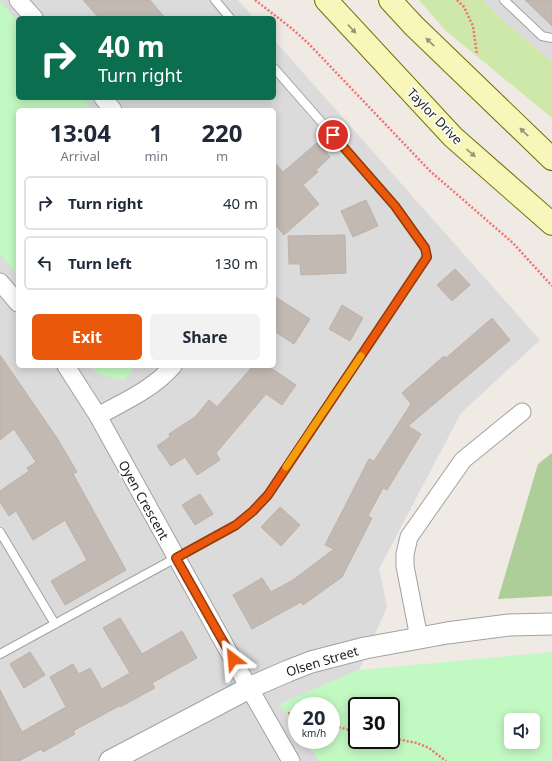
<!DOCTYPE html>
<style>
body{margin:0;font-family:"Noto Sans",sans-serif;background:#f2f2f3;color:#1f2937;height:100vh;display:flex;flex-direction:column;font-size:15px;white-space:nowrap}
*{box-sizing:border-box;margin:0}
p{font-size:13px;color:#747a83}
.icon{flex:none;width:22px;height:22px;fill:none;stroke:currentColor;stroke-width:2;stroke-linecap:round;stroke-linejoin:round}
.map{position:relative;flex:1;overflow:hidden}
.side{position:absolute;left:16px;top:108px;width:260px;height:260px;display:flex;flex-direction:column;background:#fff;border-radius:6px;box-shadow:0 2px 10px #0003}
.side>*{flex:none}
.banner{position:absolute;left:16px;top:16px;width:260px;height:84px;border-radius:6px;box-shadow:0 2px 10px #0003;background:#0b6e4f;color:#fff;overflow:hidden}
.tools{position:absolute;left:504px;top:713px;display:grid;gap:8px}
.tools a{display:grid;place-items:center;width:36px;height:36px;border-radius:6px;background:#fff;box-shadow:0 2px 10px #0003;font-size:20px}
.speed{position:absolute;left:288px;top:697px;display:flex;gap:8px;font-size:20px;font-weight:700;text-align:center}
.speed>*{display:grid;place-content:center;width:52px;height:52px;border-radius:50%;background:#fff;box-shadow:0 2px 10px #0003;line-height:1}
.speed small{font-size:10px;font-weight:400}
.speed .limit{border:2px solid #111;border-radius:6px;background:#fff;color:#111}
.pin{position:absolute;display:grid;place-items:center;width:34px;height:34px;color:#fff;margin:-17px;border:2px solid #fff;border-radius:50%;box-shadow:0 1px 4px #0007}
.me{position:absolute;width:44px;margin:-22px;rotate:331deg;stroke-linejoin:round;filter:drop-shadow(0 0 3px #0008)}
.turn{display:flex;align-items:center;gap:14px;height:84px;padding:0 16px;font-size:18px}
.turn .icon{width:52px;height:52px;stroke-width:2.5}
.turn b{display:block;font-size:28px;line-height:34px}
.eta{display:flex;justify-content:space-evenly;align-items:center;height:68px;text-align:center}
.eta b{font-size:24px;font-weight:700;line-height:28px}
.button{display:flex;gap:8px;margin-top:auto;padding:8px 16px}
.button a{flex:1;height:46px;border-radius:6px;background:#ea580c;color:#fff;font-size:16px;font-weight:700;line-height:46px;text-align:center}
.button a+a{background:#f2f2f3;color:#1f2937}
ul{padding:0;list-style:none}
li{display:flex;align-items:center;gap:12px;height:54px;margin:0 8px 6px;padding:0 8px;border:2px solid #e0e1e3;border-radius:6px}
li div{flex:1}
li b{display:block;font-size:15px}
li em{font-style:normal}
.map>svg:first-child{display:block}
</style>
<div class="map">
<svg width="552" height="761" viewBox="0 0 552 761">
<rect width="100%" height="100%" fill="#efeae4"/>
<g fill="#dcdbdb" fill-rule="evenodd">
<path d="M0 0H238L254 18H18V98H274V40L540 340 461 413 379 569 387 607 359 670 280 704 297 729V740H305L319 761H0ZM18 110H274V366H18Z"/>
<polygon points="483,0 552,0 552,62 498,16"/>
</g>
<polygon fill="#cee8aa" points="419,0 483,0 498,16 552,62 552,118 445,30"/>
<polygon fill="#adcd99" points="552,453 552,596 498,599 538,464"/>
<g fill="#c2f8c1" fill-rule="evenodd">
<polygon points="0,1 18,22 18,98 83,98 93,110 18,110 18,276 0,254"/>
<polygon points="91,366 136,366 124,380 98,374"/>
<path d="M552 652V761H319L305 740H331V706H297V729L280 704 359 670ZM357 706H391V740H357ZM511 720H533V742H511Z"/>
</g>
<g fill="#c3b9b3" stroke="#c0b0a6">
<polygon points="83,0 150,0 165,18 99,18"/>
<polygon points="525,0 552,0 552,26"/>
<polygon points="318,142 330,157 316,170 318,172 303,185 319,204 284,235 274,223 274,162 283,172"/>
<polygon points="366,200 378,226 353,237 341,211"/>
<polygon points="345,235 346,273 301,275 300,264 289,264 288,236"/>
<polygon points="455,269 470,285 452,301 437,285"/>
<polygon points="274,296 310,319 294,344 274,331"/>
<polygon points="342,305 363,318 350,341 329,329"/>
<polygon points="492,318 510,340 408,426 421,434 387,490 383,488 368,516 372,518 342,577 303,605 301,602 252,629 233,595 262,578 271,592 293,580 334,549 325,545 369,459 374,461 411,404 402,393 444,356 446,358"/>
<polygon points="0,355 57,438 77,472 73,474 126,570 65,605 51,581 87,560 65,520 33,540 16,511 9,516 0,502 0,491 29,471 27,468 36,462 14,429 0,440"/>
<polygon points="253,366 268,366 296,385 282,405 266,394 216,453 220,460 197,475 185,457 171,466 157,446 170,437 169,434 195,417 209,400 217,407"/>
<polygon points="200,494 213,514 195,525 182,505"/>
<polygon points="280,507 300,525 281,546 261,527"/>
<polygon points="120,618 142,654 182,631 197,658 152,683 155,688 120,707 119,706 73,731 75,734 43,752 41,749 19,761 0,761 0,690 22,732 66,707 50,677 73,664 79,674 90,668 102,689 130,673 103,628"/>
<polygon points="30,652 45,675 24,688 10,664"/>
</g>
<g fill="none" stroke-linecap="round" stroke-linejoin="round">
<defs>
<g id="service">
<polyline points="215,0 230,18"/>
<polyline points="504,0 542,36 552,38"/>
<polyline points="0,532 55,624"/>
<polyline points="0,654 236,525 253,511 268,495 427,257 425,248 395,206 274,68"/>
</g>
<g id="minor">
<polyline points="18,0 34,18"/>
<polyline points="103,98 113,110"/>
<polyline points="0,282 18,303"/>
<polyline points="66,366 98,416 236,665 291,761"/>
<path d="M98 416C125 401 153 389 173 366"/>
<polyline points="419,638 405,566 405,554 409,537 463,460 522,412"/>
</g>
<polyline id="tertiary" points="110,761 249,688 288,671 311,662 365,648 447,633 509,625 552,624"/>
<g id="secondary">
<polyline points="326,0 453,137 552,224"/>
<polyline points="390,0 414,26 552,159"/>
</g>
</defs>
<use href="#service" stroke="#a2a2a2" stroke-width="10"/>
<use href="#minor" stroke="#a2a2a2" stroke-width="19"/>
<use href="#tertiary" stroke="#a2a2a2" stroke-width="23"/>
<use href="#secondary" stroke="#717307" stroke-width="24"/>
<g stroke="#f76f6c" stroke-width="2.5" stroke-dasharray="2 2" stroke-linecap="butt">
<polyline points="255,0 290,27 308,43 430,171 513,243 552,286"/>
<polyline points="457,0 464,7 473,26 477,55"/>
<polyline points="288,713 297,716"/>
<polyline points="331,725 357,732"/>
<polyline points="391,738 417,743 429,748 446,761"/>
</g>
<use href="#service" stroke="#fff" stroke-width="8"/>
<use href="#minor" stroke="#fff" stroke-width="17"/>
<use href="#tertiary" stroke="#fff" stroke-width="21"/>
<use href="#secondary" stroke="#f8f6b8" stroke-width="22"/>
</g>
<defs><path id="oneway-solid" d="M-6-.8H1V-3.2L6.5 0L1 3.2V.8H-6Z"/></defs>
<g fill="#969573">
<use href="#oneway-solid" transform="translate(352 29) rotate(47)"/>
<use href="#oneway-solid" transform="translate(430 42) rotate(-136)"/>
<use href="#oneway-solid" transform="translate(524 132) rotate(-136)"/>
<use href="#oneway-solid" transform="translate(471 153) rotate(41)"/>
</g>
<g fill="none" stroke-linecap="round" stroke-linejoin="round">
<defs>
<polyline id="route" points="233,659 176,558 236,525 253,511 268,495 427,257 425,248 395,206 333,135"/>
</defs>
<use href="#route" stroke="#983908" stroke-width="10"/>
<use href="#route" stroke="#ea580c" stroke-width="7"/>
<polyline stroke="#f59e0b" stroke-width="7" points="286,467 361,356"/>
</g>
<g text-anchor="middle" stroke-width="3" stroke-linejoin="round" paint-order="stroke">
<g font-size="13" fill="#1e1e1e" stroke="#fff">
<text transform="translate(435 116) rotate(46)" y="5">Taylor Drive</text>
<text transform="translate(144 500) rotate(61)" y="5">Oyen Crescent</text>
<text transform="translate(322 661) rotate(-17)" y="5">Olsen Street</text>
</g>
</g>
</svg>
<div class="tools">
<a><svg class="icon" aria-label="sound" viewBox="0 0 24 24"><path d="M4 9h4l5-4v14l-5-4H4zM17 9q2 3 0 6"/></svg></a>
</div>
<div class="speed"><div>20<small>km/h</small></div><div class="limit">30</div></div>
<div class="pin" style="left:333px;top:135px;background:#d93025"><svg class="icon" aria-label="arrive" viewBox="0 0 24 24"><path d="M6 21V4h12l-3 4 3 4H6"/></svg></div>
<svg class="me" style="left:233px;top:659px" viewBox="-20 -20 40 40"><path d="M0-17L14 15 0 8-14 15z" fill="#ea580c" stroke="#fff" stroke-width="4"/></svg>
<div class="banner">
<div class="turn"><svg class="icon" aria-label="right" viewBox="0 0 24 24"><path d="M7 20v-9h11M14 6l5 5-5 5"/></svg><div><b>40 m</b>Turn right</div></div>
</div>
<section class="side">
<div class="eta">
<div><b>13:04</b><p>Arrival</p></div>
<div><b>1</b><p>min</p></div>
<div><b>220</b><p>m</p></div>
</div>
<ul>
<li><svg class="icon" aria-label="right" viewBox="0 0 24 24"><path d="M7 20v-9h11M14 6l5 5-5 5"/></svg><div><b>Turn right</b></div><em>40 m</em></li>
<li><svg class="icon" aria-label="left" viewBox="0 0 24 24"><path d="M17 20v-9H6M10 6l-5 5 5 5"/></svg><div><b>Turn left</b></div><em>130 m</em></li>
</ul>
<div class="button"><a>Exit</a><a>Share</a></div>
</section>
</div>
